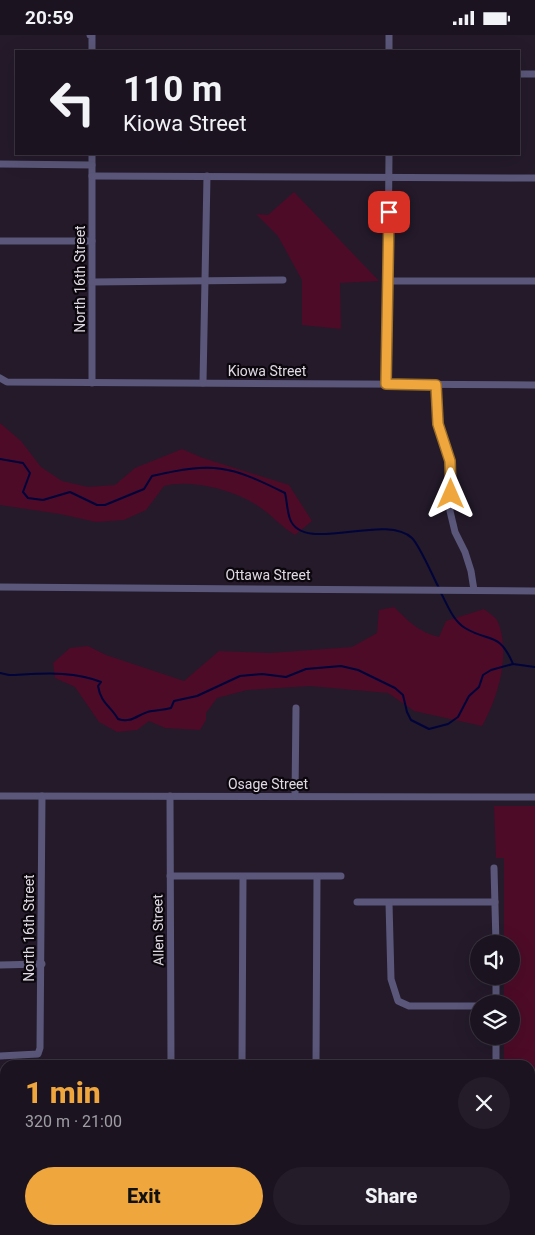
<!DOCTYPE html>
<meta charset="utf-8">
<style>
body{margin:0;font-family:Roboto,sans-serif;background:#241d29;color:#f1f3f6;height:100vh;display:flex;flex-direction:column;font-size:19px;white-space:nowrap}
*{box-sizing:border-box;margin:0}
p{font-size:16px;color:#a09ea5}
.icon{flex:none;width:28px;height:28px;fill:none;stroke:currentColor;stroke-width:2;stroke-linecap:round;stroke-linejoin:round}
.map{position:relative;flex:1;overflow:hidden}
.drawer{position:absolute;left:0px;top:1025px;width:535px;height:175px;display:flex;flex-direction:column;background:#1b1420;border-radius:15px 15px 0 0;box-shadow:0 5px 20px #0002,0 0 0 1px #39333e}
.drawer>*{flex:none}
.guide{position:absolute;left:15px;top:15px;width:505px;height:105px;border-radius:0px;box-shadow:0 5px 20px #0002,0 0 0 1px #39333e;background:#1b1420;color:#f1f3f6;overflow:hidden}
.fabs{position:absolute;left:470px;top:900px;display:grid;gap:10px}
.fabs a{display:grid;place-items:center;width:50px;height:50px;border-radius:50%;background:#1b1420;box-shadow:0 5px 20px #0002,0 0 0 1px #39333e;font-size:25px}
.pin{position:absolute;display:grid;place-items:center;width:42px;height:42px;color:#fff;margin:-21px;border-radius:10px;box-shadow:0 2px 8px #0006}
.me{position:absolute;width:55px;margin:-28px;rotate:0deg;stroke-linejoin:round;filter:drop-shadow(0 0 4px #0008)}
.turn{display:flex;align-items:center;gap:18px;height:105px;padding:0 25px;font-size:22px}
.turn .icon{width:65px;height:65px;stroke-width:2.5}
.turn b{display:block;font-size:35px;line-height:42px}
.round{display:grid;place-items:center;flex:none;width:52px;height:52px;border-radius:26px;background:#241d29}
.headline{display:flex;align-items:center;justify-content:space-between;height:85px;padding:0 25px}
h1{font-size:30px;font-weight:800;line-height:38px;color:#efa73d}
.primary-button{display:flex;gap:10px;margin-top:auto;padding:10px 25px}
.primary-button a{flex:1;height:58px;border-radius:30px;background:#efa73d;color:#111;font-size:20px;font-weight:800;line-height:58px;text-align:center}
.primary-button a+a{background:#241d29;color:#f1f3f6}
.status{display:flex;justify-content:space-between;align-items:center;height:35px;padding:0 25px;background:#1b1420;direction:ltr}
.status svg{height:14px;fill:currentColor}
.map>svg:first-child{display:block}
</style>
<div class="status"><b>20:59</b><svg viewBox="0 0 49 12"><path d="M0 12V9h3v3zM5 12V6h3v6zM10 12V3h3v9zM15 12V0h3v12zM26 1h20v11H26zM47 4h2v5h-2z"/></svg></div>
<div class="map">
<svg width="535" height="1200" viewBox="0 0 535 1200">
<rect width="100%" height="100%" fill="#241a2a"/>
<g fill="#4d0b27">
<polygon points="294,157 379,246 340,248 341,294 302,290 302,245 278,201 256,179 268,180"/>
<path d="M0 388 21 406 41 432 62 446 88 452 115 450 135 433 182 414 203 423 289 450 312 486 295 500C281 492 271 479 258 471 234 455 192 444 164 451L146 475 124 485 96 487 60 479 0 470Z"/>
<path d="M394 572C407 585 420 598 439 602L446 586 484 574C489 578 496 582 498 587 511 619 498 663 482 691L414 676 388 658 310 651 247 655 217 663 206 678V685L200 695 165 693 149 686 137 695 117 697 99 687 75 652 55 643 53 628 70 613 88 611 106 620 184 646 219 616 270 618 352 612 377 598 379 575Z"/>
<polygon points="494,771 535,771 535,1066 530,1066 530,1030 504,1030 504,1001 511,1001 511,969 504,969 504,941 511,941 511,909 504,909 504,823 496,823"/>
</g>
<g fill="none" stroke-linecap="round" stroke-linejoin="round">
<g stroke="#00043a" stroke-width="2">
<path d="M0 424 23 428 30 438 23 457 28 463 43 465 70 457 97 470H105L144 454 152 441C214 427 229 430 285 458 287 466 287 476 290 484 303 520 385 477 412 503 420 511 433 542 439 553"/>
<path d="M441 558C447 569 453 586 465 593 490 608 499 596 513 629L535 632"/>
<path d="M0 638 9 640C39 639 72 635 101 647L98 651C101 669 111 671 118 684 133 689 138 678 152 676 159 675 164 675 171 673L174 666 197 661 240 641 262 639 286 642 306 634 341 631 358 635 395 653 403 660 407 677 411 685 429 694 448 689 458 682 469 661 479 652 483 640 491 635 513 629"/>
</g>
<g stroke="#5a577a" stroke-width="7">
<polyline points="90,0 92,0 92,16"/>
<polyline points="389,16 389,0"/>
<polyline points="519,39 535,39"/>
<polyline points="92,119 92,348"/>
<polyline points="0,129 92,130"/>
<polyline points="92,141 535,143"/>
<polyline points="0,206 92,206"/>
<polyline points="388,246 535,246"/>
<polyline points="92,247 283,245"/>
<polyline points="0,343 7,347 535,350"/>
<polyline points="203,348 207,141"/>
<polyline points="387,349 389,119"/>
<polyline points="436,350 438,389 450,426 452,441 450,476 455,497 465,517 471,536 474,555"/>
<polyline points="0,552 535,556"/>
<polyline points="0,761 535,762"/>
<polyline points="170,761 171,1030"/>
<polyline points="295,761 296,673"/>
<polyline points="494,833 496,909"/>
<polyline points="170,841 341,841"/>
<polyline points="357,867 495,867"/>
<polyline points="389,868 391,944 398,966 409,971 479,971"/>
<polyline points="0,930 42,929"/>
<polyline points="496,941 496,969"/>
<polyline points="496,1001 496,1030"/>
<polyline points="0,1021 38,1019 40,1013 42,761"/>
<polyline points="242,1030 243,842"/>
<polyline points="316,1030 317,842"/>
<polyline points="530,1076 535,1076"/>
<polyline points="530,1159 535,1159"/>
<polyline points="2,1200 5,1110"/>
<polyline points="109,1200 109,1195"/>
<polyline points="292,1200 292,1195"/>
<polyline points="489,1200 489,1195"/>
</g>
</g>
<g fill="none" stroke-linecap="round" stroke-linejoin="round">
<defs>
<polyline id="route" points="389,177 386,349 436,350 438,389 450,426 451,459"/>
</defs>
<use href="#route" stroke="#9b6d28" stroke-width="12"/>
<use href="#route" stroke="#efa73d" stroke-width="9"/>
</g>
<g text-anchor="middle" stroke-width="4.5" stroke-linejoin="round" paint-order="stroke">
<g font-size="14" fill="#e0d9e4" stroke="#0b070d">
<text transform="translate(80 244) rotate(-90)" y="5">North 16th Street</text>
<text x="267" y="341">Kiowa Street</text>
<text x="268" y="545">Ottawa Street</text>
<text x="268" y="754">Osage Street</text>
<text transform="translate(29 893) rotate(-90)" y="5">North 16th Street</text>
<text transform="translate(158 895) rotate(-91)" y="5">Allen Street</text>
</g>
</g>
</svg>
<div class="fabs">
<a><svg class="icon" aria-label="sound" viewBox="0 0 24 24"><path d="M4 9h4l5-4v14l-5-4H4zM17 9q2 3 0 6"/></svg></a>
<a><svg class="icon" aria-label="layers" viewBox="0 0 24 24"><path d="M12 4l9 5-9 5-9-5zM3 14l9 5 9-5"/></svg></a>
</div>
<div class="pin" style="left:389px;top:177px;background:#d93025"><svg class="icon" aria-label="arrive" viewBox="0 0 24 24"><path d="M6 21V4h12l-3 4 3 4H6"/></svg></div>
<svg class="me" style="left:451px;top:459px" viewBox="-20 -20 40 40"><path d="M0-17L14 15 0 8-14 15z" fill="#efa73d" stroke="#fff" stroke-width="4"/></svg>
<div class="guide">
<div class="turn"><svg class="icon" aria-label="left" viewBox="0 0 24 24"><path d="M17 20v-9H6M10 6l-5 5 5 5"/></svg><div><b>110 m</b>Kiowa Street</div></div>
</div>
<section class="drawer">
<div class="headline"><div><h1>1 min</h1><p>320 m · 21:00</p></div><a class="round"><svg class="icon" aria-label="close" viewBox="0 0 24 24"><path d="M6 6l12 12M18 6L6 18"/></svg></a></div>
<div class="primary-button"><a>Exit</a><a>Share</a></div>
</section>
</div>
